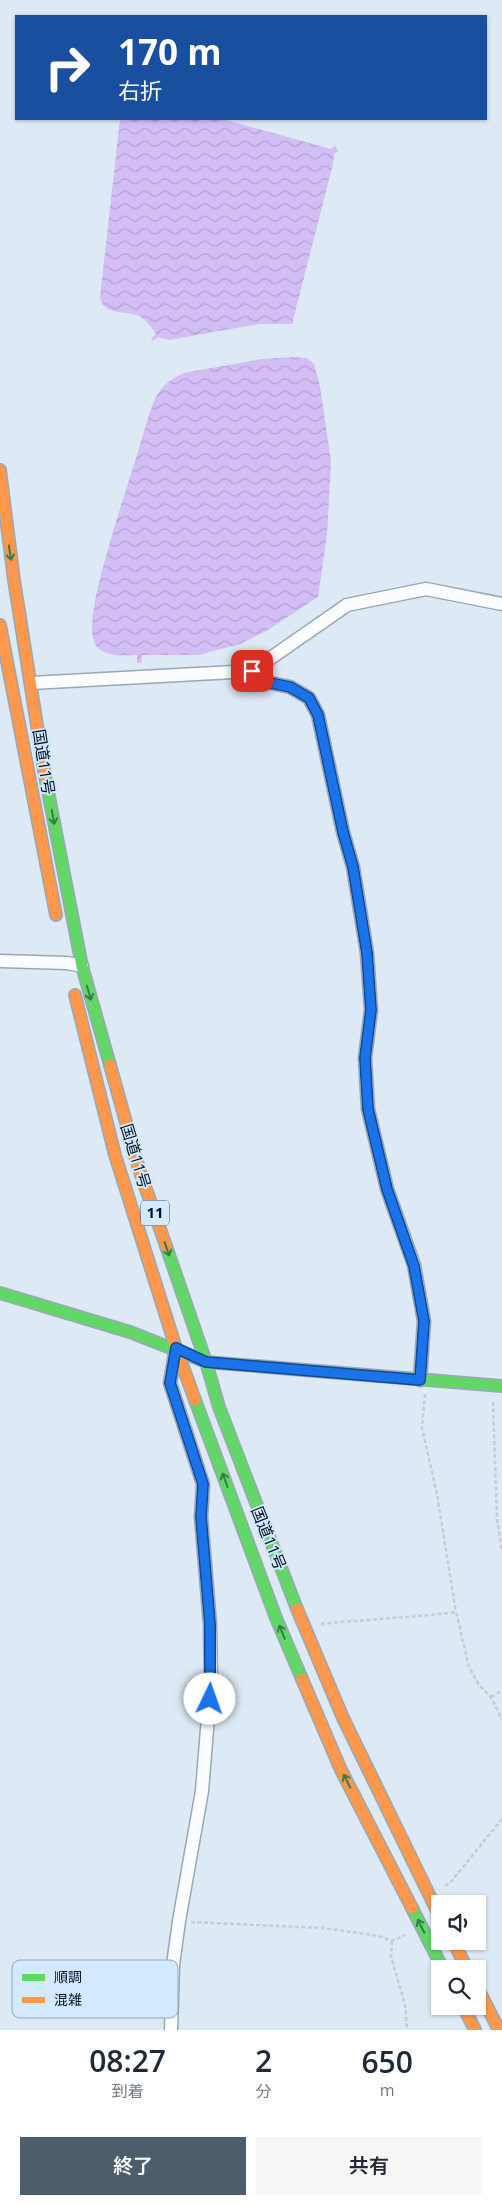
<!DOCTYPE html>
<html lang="ja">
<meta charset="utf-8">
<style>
body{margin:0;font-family:"Open Sans","Noto Sans JP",sans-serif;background:#f6f6f7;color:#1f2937;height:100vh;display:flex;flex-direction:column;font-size:19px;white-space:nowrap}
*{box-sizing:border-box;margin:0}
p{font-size:16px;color:#747a83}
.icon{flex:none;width:28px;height:28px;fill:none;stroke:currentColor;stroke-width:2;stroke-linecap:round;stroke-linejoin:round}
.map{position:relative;height:2030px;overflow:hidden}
.sheet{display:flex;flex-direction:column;background:#fff;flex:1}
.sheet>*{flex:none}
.top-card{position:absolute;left:15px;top:15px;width:472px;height:105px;border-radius:0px;box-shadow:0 1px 4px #0004;background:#1a4fa0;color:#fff;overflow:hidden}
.buttons{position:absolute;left:431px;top:1895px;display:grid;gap:10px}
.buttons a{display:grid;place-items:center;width:55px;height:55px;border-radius:0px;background:#fff;box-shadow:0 1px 4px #0004;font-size:25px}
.pin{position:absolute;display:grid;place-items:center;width:42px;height:42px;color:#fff;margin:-21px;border-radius:10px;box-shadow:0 2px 8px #0006}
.me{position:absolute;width:55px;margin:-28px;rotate:3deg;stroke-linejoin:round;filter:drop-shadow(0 0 4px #0008)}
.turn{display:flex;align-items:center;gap:18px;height:105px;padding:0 20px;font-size:22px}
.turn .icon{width:65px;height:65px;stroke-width:2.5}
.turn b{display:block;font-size:35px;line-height:42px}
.eta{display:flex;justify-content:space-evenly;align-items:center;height:85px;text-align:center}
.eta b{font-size:30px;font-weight:600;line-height:35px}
.primary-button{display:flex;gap:10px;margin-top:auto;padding:10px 20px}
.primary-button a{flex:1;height:58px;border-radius:0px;background:#4d5d6c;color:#fff;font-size:20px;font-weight:600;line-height:58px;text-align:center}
.primary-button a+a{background:#f6f6f7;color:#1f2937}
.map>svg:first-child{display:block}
</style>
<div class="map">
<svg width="502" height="2030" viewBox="0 0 502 2030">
<defs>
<pattern id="water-waves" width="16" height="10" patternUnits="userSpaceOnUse" patternTransform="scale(1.25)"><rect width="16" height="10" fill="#d3bdf5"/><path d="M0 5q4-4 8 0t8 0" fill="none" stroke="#b3a1d2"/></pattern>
</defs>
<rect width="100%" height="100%" fill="#dde9f4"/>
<g fill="url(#water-waves)">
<path d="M120 119H222L331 149 335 146 338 151 334 154 333 164 292 324H259L169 340 158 337 153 341 151 339 156 334C151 327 147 320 139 316 126 310 104 316 100 298Z"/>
<path d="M292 357 307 358 314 364 320 386 331 462 327 535 318 597 268 630 240 644 198 655H142L141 663H137V655C124 655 103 658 95 644 89 632 94 607 96 595 110 535 131 477 148 418 156 394 160 384 184 373L262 359Z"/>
</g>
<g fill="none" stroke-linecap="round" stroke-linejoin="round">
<defs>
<g id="street">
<polyline points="252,671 266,682 290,687 309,698 318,715 343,832 353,867 367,953 371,1010 365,1058 368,1109 387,1189 414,1265 424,1321 420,1380"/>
<polyline points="31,683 252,671 347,605 426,589 502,604"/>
<polyline points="0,961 67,963 82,966"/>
<polyline points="171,2030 173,1965 179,1921 202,1791 211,1680 210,1624 201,1517 203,1484 170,1383 175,1354"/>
</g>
<g id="fast">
<polyline points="45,776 82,966 110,1065"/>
<polyline points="166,1246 206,1362 219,1407 297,1609"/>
<polyline points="0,1293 130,1332 206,1362 502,1386"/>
<polyline points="195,1400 276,1618 302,1679"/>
<polyline points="412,1908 443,1969"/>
</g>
<g id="slow">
<polyline points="0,470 14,580 45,776"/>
<polyline points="0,625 56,915"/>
<polyline points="75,995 115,1155 176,1348 195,1400"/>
<polyline points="110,1065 139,1169 166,1246"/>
<polyline points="297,1609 343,1718 440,1917"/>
<polyline points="302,1679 341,1770 412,1908"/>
<polyline points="453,1941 467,1969"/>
<polyline points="478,1989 499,2030"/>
<polyline points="463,2006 475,2030"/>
</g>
</defs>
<use href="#street" stroke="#99a8b6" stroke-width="15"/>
<use href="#fast" stroke="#99a8b6" stroke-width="14"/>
<use href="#slow" stroke="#99a8b6" stroke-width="14"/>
<g stroke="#c8ccd0" stroke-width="2.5" stroke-dasharray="4 2.5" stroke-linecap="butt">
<polyline points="425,1394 422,1428 437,1494 456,1612"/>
<polyline points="493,1402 497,1519 502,1551"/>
<path d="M321 1624C366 1619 411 1618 456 1612L469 1667 479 1685 491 1697 502 1720"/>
<polyline points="491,1697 502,1691"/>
<polyline points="445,1886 450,1883 502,1819"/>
<polyline points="191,1922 323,1928 379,1936 392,1941 405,1935"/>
<polyline points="392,1941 391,1957 405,2005 407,2030"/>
</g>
<use href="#street" stroke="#fafcfd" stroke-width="12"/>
<use href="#fast" stroke="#63d668" stroke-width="11"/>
<use href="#slow" stroke="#ff974d" stroke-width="11"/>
</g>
<defs><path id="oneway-shaft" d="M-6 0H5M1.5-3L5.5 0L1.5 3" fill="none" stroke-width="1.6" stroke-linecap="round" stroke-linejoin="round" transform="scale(1.25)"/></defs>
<g stroke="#367d49">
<use href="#oneway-shaft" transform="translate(10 553) rotate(82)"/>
<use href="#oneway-shaft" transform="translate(53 817) rotate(80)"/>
<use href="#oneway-shaft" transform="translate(89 993) rotate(74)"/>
<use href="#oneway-shaft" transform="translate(167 1249) rotate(71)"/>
<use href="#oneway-shaft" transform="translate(225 1480) rotate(-110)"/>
<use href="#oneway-shaft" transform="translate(282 1632) rotate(-113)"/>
<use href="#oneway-shaft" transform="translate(347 1781) rotate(-117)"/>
<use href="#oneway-shaft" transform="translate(421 1926) rotate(-117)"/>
</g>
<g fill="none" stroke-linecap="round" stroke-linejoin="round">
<defs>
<polyline id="route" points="210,1699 210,1624 201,1517 203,1484 170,1383 176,1348 206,1362 420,1380 424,1321 414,1266 387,1189 368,1109 365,1058 371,1010 367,953 353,867 343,832 318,715 309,698 290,687 266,682 252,671"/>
</defs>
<use href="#route" stroke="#114b97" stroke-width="12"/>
<use href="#route" stroke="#1a73e8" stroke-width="9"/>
</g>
<g text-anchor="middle" stroke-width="4" stroke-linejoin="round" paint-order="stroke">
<rect fill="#d3e9fe" stroke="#3f5265" stroke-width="1" x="141" y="1200.5" width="28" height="25" rx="4"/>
<g font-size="15" font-weight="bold" fill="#001123">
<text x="155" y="1218">11</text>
</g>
<g font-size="16" fill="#001123" stroke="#d3e9fe">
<text transform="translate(44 762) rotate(81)" y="6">国道11号</text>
<text transform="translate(136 1156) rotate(73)" y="6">国道11号</text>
<text transform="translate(269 1538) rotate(68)" y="6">国道11号</text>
</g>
</g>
<rect x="12" y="1960" width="166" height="58" rx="8" fill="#d3e9fe" stroke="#94a8bc" stroke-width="1"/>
<rect x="22" y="1974" width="23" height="7" fill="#63d668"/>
<rect x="22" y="1997" width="23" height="6" fill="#ff974d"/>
<g font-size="14" fill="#001123">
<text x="54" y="1982">順調</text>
<text x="54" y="2005">混雑</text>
</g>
</svg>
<div class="buttons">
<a><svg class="icon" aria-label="sound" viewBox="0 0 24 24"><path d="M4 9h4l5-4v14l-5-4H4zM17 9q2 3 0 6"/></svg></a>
<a><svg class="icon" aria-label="search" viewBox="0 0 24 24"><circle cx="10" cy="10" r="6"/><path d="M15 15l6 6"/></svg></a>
</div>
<div class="pin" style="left:252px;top:671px;background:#d93025"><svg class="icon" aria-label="arrive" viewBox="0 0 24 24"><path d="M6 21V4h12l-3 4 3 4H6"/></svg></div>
<svg class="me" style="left:210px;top:1699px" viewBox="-20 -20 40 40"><circle r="19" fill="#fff"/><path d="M0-13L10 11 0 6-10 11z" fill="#1a73e8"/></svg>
<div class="top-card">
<div class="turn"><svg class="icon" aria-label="right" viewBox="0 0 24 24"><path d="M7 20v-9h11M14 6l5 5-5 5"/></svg><div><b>170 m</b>右折</div></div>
</div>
</div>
<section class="sheet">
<div class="eta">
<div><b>08:27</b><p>到着</p></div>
<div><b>2</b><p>分</p></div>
<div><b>650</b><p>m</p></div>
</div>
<div class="primary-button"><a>終了</a><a>共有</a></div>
</section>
